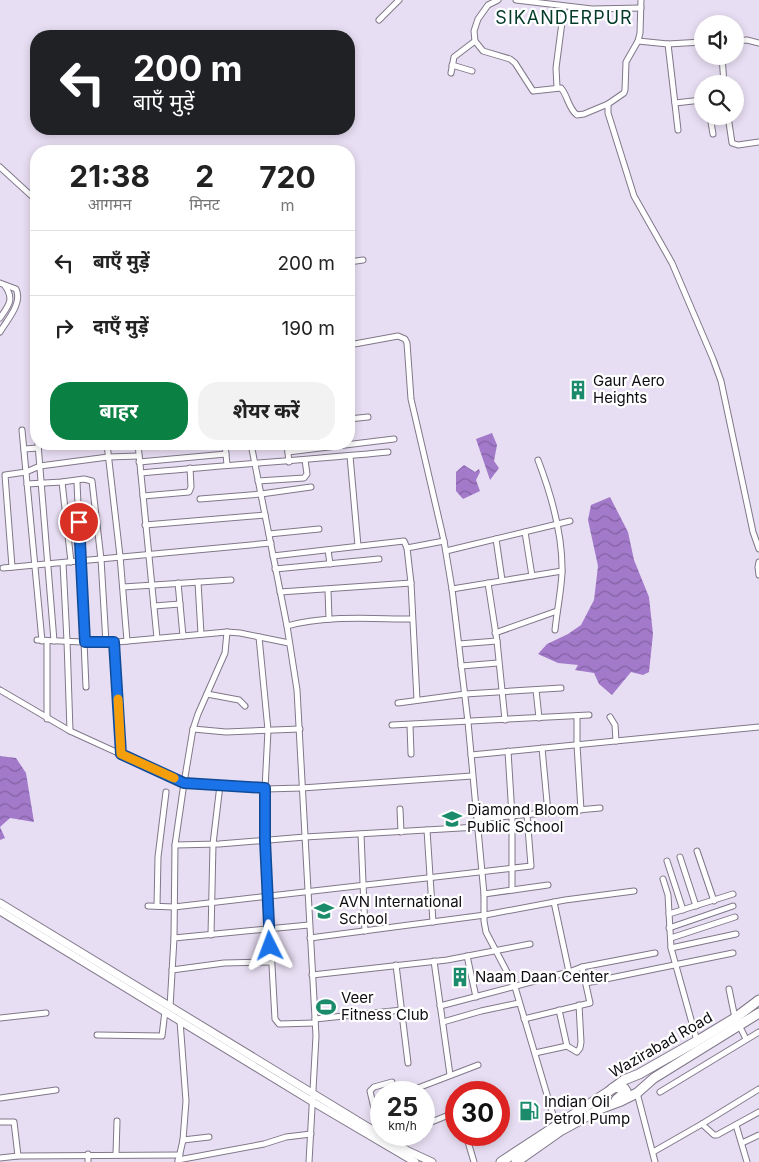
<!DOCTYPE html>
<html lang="hi">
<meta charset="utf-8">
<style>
body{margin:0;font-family:Inter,"Noto Sans Devanagari",sans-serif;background:#f2f2f2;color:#222;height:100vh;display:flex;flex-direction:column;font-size:19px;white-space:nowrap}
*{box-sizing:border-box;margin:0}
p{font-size:16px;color:#767676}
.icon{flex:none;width:28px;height:28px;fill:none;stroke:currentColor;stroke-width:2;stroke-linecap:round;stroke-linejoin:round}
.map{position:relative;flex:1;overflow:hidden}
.details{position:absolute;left:30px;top:145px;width:325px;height:305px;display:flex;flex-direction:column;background:#fff;border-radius:20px;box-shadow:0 2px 8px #0003}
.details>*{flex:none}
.top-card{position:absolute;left:30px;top:30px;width:325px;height:105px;border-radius:20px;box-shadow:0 2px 8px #0003;background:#202124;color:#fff;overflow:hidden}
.controls{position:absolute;left:694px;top:15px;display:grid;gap:10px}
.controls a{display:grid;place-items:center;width:50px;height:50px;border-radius:50%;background:#fff;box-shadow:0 2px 8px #0003;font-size:25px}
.speed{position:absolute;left:370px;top:1081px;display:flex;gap:10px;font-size:25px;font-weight:700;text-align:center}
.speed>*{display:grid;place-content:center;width:65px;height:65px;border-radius:50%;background:#fff;box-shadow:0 2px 8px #0003;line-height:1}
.speed small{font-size:12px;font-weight:400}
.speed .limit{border:8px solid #d22;background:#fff;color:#111}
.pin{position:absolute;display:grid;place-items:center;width:42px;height:42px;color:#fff;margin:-21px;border:2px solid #fff;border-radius:50%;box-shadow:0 1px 5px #0007}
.me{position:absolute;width:55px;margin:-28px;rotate:357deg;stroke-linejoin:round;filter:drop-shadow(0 0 4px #0008)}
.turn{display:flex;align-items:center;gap:18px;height:105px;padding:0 20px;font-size:22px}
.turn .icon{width:65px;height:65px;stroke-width:2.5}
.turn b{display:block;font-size:35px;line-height:42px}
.eta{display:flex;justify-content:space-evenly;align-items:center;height:85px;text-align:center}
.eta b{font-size:30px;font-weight:700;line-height:35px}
.cta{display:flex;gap:10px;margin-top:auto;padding:10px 20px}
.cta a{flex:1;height:58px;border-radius:20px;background:#0b8043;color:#fff;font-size:20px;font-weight:700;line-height:58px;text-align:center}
.cta a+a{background:#f2f2f2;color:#222}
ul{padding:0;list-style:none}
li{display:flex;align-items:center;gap:15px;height:65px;padding:0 20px;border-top:1px solid #e0e0e0}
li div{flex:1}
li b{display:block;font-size:19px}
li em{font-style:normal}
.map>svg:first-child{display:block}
</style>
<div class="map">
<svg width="759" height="1162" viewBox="0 0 759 1162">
<defs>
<pattern id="water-waves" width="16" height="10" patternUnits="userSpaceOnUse" patternTransform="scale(1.25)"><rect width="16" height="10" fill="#a37aca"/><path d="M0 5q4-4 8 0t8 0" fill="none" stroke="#8362a3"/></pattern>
</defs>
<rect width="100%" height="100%" fill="#e8def3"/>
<g fill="url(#water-waves)">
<polygon points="492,433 497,445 494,461 499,468 490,480 476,439"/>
<polygon points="464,465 475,472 479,469 480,472 476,480 480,491 463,499 456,491 456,472"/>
<polygon points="610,497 628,532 634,560 649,597 653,634 649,672 643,675 631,672 612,695 599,684 594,673 575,670 578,665 558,663 538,654 547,644 568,634 581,625 594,600 598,566 588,520 591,505"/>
<polygon points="0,756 16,758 26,773 34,822 10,818 0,827 5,838 0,840"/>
</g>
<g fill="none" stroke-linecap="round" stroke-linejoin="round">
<defs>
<g id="street">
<path d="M498 0 488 5 478 19 474 31 475 41 483 51 510 59 515 63 533 91 561 88C568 96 568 108 577 115L584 114 608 104"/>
<polyline points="516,0 592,9 641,8"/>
<polyline points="641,0 640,33 638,41 626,62 625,90 624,93 608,104 608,113 634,196 672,263 713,359 721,381 753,532 759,549"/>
<polyline points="379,20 399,0"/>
<polyline points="638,41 668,44 702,42"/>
<polyline points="735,41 747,40 759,43"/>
<polyline points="668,44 678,130"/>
<polyline points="722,56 724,84"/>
<polyline points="452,65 472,71"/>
<polyline points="451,73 454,57 475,41"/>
<polyline points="557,87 556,68 564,7"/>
<polyline points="675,103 702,100"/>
<polyline points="710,116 713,134"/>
<polyline points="728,116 732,143 738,145 759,142"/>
<polyline points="0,167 36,200"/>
<polyline points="349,262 363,260"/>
<path d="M0 283 16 289C23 303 7 320 0 332"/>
<path d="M0 318C8 306 15 300 5 286"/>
<polyline points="349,345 398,336 405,339 407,343 411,399 444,541 452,589 468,722 484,894 484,921 486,932 515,987 556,1125"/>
<polyline points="349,419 368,417"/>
<polyline points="22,430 42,641"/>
<polyline points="38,444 54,641"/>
<polyline points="107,444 120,556 127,641"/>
<polyline points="138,444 157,638"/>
<polyline points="225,444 227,465"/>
<polyline points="251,444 287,626 297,690 316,1036 309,1162"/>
<polyline points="287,444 289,462"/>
<polyline points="138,446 164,444"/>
<polyline points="24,449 38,448"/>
<polyline points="288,452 394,439"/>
<polyline points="350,456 358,546"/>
<path d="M538 460C551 494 563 536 562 573 561 592 557 611 555 630"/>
<polyline points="139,462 226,454"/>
<path d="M141 473C223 465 306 460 388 452"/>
<polyline points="258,481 304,478 307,474 305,460"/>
<polyline points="62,482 71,562"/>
<polyline points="77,482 86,687"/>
<polyline points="27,484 62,482 84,479 92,481 101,559 106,643"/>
<polyline points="143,496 189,492 191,487 190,468"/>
<polyline points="200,499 261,494 311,487"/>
<polyline points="145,525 265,515"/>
<polyline points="525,532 532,576"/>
<polyline points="269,534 319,529"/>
<polyline points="496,539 502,580"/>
<polyline points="407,548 444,541"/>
<polyline points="328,550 330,564"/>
<polyline points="446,551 570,521"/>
<polyline points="273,556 404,541 407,548 411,583 417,700"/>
<polyline points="759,562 758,567 759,575"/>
<polyline points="63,563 67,641 70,731"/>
<polyline points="12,567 5,475 26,472 40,466 108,457 139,456"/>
<polyline points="3,568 271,543"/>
<polyline points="275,569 379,559"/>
<polyline points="198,582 201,634"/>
<polyline points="178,583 183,636"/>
<polyline points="488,583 497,641 505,720"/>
<polyline points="123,587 231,580"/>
<polyline points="452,589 562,571"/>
<polyline points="328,590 329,619"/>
<polyline points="280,592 411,583"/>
<polyline points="154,606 180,604"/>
<path d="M287 626C327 615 371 619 412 619"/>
<polyline points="495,633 557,611"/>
<polyline points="259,637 268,730 265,789 265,840 275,1019 279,1024 315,1023"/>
<polyline points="37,640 106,643 227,632 240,633 289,643"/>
<polyline points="47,641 47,719"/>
<polyline points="114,642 121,754"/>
<polyline points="459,644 497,641"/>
<polyline points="461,666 498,663"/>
<polyline points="0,690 70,731 184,783 265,789 302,788 472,776"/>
<polyline points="536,690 539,718"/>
<polyline points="207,694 239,700 245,706"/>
<polyline points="398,703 465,694 561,688"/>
<polyline points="577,716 577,745 581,810"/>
<polyline points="610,717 615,725 616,741"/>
<polyline points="392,725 589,715"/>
<polyline points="410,725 411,754"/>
<polyline points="193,729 226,732 300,729"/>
<polyline points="542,748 548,813"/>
<polyline points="508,751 512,816 512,890"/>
<polyline points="471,755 759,727"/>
<polyline points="400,809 401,832"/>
<polyline points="477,819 600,808"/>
<polyline points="427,830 433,922"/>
<polyline points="361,834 365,931"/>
<polyline points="175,845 219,844 305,837 478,827"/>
<polyline points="697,851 714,901"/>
<polyline points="680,857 696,906"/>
<polyline points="667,861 683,910"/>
<polyline points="663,879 668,895 671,948 697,1041"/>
<polyline points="484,894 548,885"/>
<polyline points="554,902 569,972"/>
<polyline points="148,906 174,907 531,866 527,815"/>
<polyline points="157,906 158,857 166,792"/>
<polyline points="669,914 733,894"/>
<polyline points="669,928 733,906"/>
<polyline points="211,935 213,844 220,785"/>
<polyline points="174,938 309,925"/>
<polyline points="310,938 485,915 565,900 634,891"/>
<polyline points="671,938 735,917"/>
<polyline points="671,948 736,934"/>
<polyline points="467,956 476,997"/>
<polyline points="434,961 450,1075"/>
<polyline points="396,965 408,1063"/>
<polyline points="172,970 224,963 271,962"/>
<polyline points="312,975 447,960 530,944"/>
<polyline points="586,983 733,953"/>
<polyline points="729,989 735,1018"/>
<polyline points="440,1006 569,972 582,967 655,953"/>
<polyline points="170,1007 174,938 175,845 184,783 193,729 198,714 225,653 227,632"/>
<polyline points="559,1010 567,1046 577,1052 580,1048 581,1042 579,1005"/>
<polyline points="0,1018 46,1013"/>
<polyline points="315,1019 402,1010"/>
<polyline points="524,1019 590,1003 582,967"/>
<polyline points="443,1022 481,1011 519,1003"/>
<polyline points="739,1025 746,1039"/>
<polyline points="97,1035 162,1036 165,1011"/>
<polyline points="535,1053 567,1046"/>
<polyline points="410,1091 478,1065"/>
<polyline points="660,1092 759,1032"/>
<polyline points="637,1093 655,1162"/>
<polyline points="0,1098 56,1090"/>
<polyline points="0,1122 14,1122 18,1156 180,1155"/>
<polyline points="702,1124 714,1135 717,1135 759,1112"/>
<polyline points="424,1125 456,1112"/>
<polyline points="736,1125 747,1162"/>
<polyline points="380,1134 370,1091 374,1087 392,1082"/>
<polyline points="466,1135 474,1162"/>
<polyline points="183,1140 209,1137"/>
<polyline points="742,1143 759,1135"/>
<polyline points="653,1152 702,1124 759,1089"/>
<polyline points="116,1154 117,1121"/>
<polyline points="0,1158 18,1156"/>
<polyline points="178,1160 264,1144 286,1137 311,1134"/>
<polyline points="88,1162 88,1154"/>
<polyline points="178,1162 183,1140 186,1101 180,1021"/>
</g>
<g id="secondary">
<polyline points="0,903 381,1135"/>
<polyline points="0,911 313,1102 415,1162"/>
<polyline points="382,1135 408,1151 432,1162"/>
</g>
<g id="highway">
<polyline points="613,1088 620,1087 624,1088 626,1091 616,1100"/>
<polyline points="501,1162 608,1092 624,1080 639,1074 697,1041 735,1018 759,1000"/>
<polyline points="516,1162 560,1131 602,1108 621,1101 637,1093 654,1078 759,1013"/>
</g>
</defs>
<use href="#street" stroke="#807789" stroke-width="7"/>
<use href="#secondary" stroke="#807789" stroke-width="9"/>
<use href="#highway" stroke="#807789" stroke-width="11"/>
<use href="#street" stroke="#fff" stroke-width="5"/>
<use href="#secondary" stroke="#fff" stroke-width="7"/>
<use href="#highway" stroke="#fff" stroke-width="9"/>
</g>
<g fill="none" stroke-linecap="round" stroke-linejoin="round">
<defs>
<polyline id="route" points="79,522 85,642 114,642 121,754 184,783 265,788 265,840 270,946"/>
</defs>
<use href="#route" stroke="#114b97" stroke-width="12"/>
<use href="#route" stroke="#1a73e8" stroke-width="9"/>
<polyline stroke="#f59e0b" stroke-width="9" points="118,699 121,754 174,778"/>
</g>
<defs>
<symbol id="building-bare" viewBox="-9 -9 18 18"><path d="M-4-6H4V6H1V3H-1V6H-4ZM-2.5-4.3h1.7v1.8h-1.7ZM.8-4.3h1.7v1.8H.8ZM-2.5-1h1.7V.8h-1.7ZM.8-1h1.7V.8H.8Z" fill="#1b8b6b" stroke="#fff" stroke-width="2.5" paint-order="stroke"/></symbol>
<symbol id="school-bare" viewBox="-9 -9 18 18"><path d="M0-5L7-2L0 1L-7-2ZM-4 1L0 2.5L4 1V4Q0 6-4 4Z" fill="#1b8b6b" stroke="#fff" stroke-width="2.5" paint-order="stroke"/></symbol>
<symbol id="stadium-bare" viewBox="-9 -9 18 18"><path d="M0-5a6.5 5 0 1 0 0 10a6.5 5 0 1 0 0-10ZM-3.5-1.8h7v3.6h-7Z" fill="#1b8b6b" stroke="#fff" stroke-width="2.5" paint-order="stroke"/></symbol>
<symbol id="fuel-bare" viewBox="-9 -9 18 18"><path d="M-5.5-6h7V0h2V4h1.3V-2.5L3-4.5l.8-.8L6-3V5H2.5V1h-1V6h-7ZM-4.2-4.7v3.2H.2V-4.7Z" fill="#1b8b6b" stroke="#fff" stroke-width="2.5" paint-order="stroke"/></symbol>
</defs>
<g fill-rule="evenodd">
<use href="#building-bare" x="564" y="376" width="28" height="28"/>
<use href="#school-bare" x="438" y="805" width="28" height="28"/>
<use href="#school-bare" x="310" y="897" width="28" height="28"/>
<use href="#building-bare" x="446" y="963" width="28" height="28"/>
<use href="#stadium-bare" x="312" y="993" width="28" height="28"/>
<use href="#fuel-bare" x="515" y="1097" width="28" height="28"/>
</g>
<g text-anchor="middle" stroke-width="4.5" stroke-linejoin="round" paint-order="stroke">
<g font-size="15" fill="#0f0c12" stroke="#fff" text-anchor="start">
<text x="593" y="386">Gaur Aero<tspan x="593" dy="17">Heights</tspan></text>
<text x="467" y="815">Diamond Bloom<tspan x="467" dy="17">Public School</tspan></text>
<text x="339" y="907">AVN International<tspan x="339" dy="17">School</tspan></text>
<text x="475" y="982">Naam Daan Center</text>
<text x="341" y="1003">Veer<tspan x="341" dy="17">Fitness Club</tspan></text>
<text x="544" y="1107">Indian Oil<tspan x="544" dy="17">Petrol Pump</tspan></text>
</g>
<g font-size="15" fill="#0f0c12" stroke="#fff">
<text transform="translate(661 1045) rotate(-30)" y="5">Wazirabad Road</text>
</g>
<g font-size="18" letter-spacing="1" fill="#053b2b" stroke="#fff">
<text x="564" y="24">SIKANDERPUR</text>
</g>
</g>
</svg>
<div class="controls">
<a><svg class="icon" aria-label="sound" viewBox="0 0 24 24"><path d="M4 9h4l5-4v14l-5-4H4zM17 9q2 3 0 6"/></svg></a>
<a><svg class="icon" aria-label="search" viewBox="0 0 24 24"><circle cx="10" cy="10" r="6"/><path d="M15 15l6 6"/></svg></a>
</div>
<div class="speed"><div>25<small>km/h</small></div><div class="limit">30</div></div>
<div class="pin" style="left:79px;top:522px;background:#d93025"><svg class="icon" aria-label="arrive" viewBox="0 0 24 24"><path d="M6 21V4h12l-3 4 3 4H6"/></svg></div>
<svg class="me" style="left:270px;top:946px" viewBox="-20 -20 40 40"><path d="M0-17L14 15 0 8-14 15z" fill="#1a73e8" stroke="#fff" stroke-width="4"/></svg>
<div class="top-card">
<div class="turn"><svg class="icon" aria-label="left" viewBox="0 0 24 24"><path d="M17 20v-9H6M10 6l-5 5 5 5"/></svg><div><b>200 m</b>बाएँ मुड़ें</div></div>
</div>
<section class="details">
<div class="eta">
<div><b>21:38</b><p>आगमन</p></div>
<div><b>2</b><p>मिनट</p></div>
<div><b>720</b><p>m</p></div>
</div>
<ul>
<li><svg class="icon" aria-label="left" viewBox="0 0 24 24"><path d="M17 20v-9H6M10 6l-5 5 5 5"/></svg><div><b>बाएँ मुड़ें</b></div><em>200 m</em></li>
<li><svg class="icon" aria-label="right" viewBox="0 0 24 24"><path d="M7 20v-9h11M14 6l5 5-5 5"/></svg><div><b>दाएँ मुड़ें</b></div><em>190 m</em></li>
</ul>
<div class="cta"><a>बाहर</a><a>शेयर करें</a></div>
</section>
</div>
